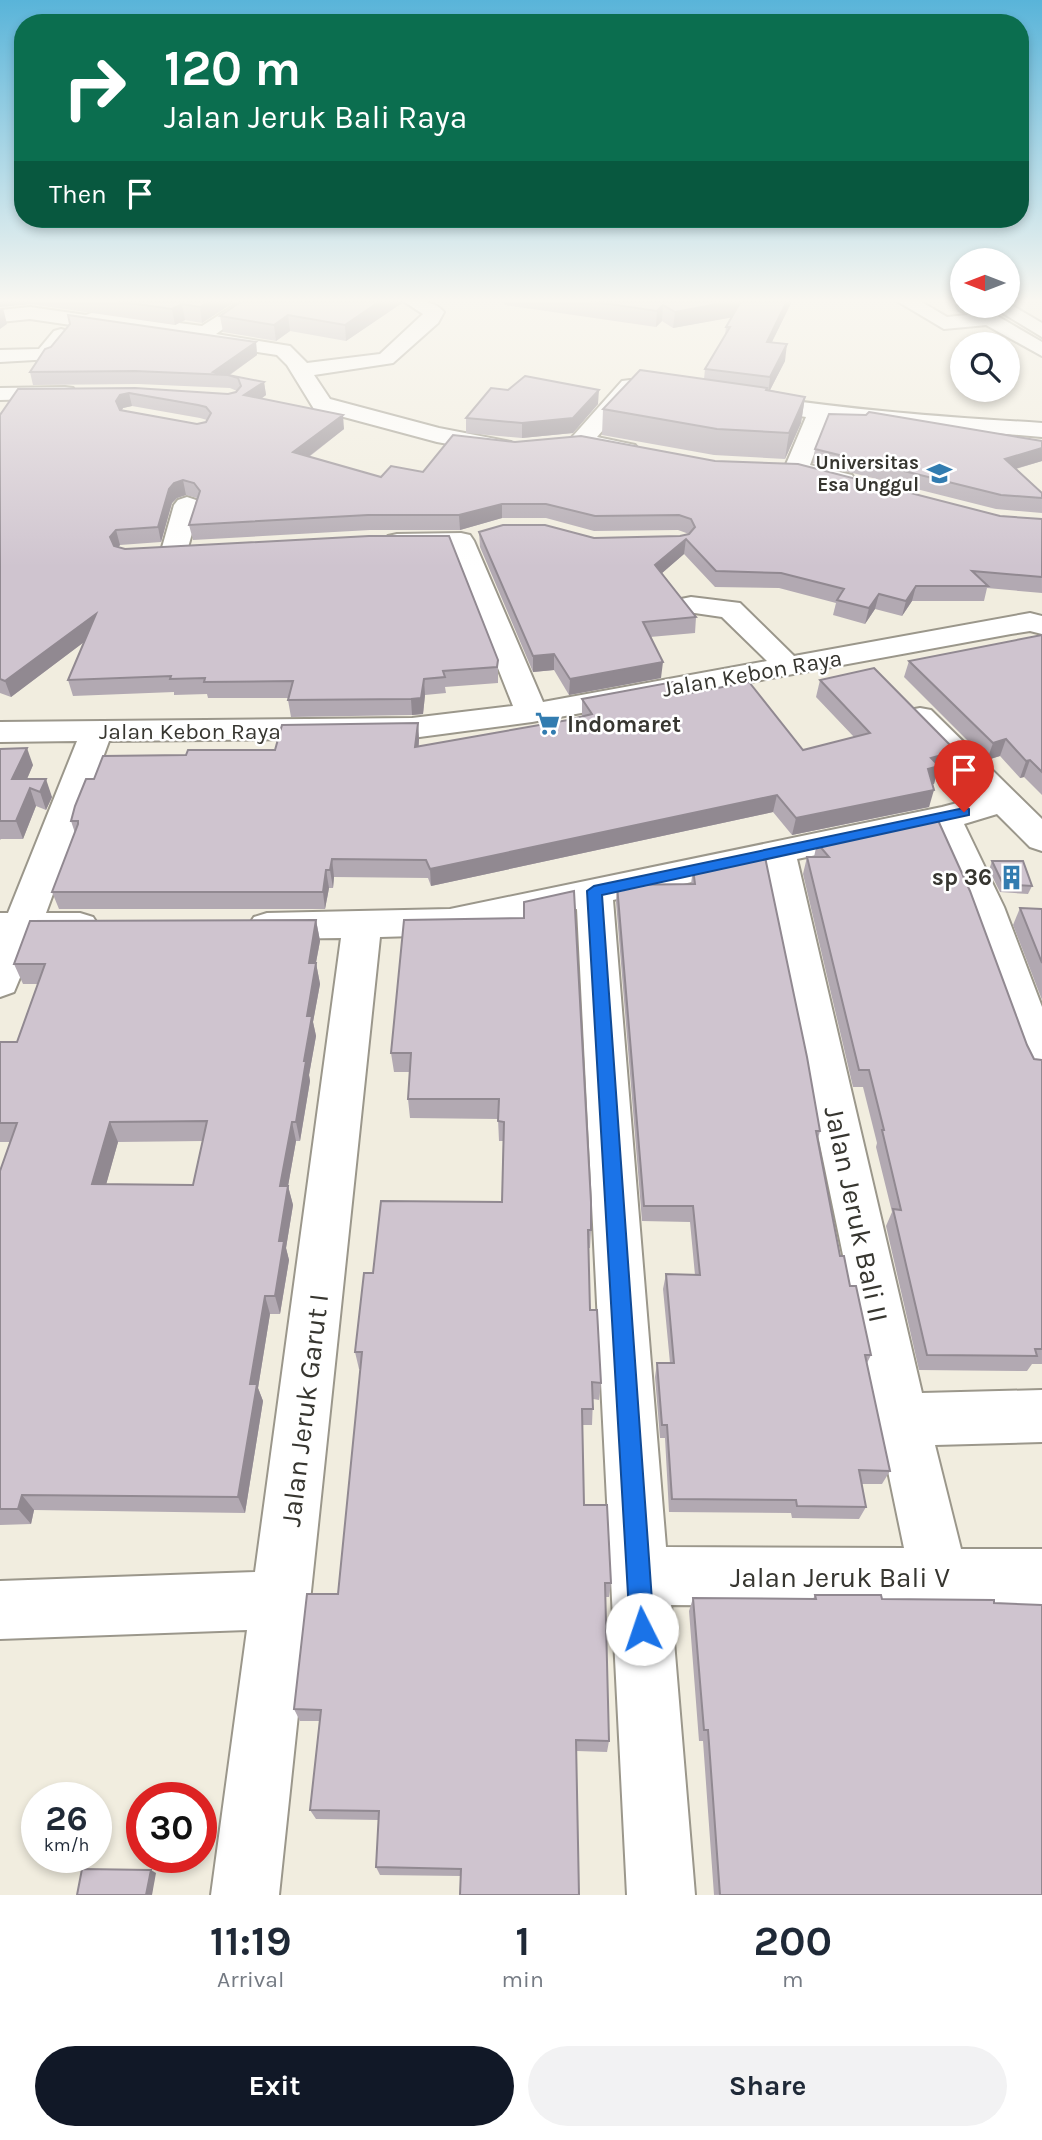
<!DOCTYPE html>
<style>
body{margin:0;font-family:Karla,sans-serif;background:#f2f2f3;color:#1f2937;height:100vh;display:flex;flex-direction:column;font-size:26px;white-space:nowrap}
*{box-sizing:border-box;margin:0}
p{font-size:23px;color:#747a83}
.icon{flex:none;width:38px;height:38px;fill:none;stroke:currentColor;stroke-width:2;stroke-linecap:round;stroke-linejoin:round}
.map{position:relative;height:1895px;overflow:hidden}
.side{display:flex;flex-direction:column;background:#fff;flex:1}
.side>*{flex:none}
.guide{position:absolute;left:14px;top:14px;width:1015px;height:214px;border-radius:28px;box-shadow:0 4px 10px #0003;background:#0b6e4f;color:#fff;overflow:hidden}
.needle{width:46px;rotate:270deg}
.fabs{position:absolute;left:950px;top:248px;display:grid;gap:14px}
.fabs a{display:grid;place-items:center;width:70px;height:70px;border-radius:50%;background:#fff;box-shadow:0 4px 10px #0003;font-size:35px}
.speed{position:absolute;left:21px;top:1782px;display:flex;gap:14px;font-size:35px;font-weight:700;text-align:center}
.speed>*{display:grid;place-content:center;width:91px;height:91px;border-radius:50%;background:#fff;box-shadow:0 4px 10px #0003;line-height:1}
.speed small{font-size:18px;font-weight:400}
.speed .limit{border:10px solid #d22;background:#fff;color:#111}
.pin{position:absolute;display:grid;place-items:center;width:60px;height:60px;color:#fff;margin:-72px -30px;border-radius:50% 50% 50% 0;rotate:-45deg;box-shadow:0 0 7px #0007}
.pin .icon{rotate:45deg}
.me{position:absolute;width:77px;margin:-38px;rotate:356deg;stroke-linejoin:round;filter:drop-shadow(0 0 5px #0008)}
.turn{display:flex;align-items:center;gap:24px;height:147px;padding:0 35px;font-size:32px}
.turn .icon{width:91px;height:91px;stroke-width:2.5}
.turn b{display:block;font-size:49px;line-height:60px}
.then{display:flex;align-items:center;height:66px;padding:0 35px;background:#0003;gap:14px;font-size:26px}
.eta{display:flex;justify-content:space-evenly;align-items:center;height:119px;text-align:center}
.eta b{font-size:42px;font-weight:700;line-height:49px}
.button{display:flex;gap:14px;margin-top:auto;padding:14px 35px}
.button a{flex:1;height:80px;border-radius:42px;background:#111827;color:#fff;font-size:28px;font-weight:700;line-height:80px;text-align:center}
.button a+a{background:#f2f2f3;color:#1f2937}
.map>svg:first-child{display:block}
</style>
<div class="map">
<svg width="1042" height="1895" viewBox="0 0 1042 1895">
<rect width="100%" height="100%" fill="#f1eddf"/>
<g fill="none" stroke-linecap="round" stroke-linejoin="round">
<defs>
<g id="minor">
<path d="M241 301H263L216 334 290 346 307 363 380 354 423 314 403 301C418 301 433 299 444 312L438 323 393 363 314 375 330 399 439 428 511 442 515 447 511 452 503 454 437 442 314 409 287 365 277 355 203 344 196 342 194 336 127 328 119 332 30 319 0 322V310L30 307 86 315 94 312 202 326Z"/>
<polygon points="897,301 920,301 947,317 987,313 997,319 987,325 944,329"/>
<polygon points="61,329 68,331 71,335 52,359 0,362 0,350 39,349 54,331"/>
<polygon points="630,380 649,381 652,386 649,391 636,392 597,437 635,445 639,450 635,455 627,457 573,446 569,441 573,436 622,381"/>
<polygon points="65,387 73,388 76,393 73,398 0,400 0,388"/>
<path d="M753 395C849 410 945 417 1042 423V437L827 419 810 465 852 475 855 480 852 485 843 487 788 474 784 469 806 417 745 407 742 402 745 397Z"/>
<polygon points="187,497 196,500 200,505 187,551 183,557 174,559 165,557 161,551 174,505 178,500"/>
<polygon points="461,533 470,535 474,541 543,702 767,661 722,617 681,611 677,605 681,599 691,597 740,603 794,656 1030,613 1042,616 1042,634 1030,631 1011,634 532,722 412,738 109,741 46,913 80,913 93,917 99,926 93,935 80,939 36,939 14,992 0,997 0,913 8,913 77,741 0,742 0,722 412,718 513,706 451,549 388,548 384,542 388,536 397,534"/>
<path d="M920 708 931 710 1042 819V851L1030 847 997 814 964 824 1004 907 1042 1007V1077L1027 1073 1021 1061 966 907 933 831 797 859 922 1393 1042 1390V1442L935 1445 961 1549H1042V1607L671 1605 695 1895H627L577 909 450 935 380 937 279 1895H211L247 1630 0 1639V1581L255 1572 341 938 267 939 254 935 248 926 254 917 267 913 450 909 942 807 980 797 904 717 909 710ZM762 866 904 1548 666 1547 613 900Z"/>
</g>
<polygon id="major" points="962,301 962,306 980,306 1042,342 1042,356 959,310 957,306"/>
<polygon id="highway" points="1008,303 1042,323 1042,337 991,306 1008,306"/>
</defs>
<use href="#minor" stroke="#9b978b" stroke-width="4"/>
<use href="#major" stroke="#9b978b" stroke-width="4"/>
<use href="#highway" stroke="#9b978b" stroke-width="4"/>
<use href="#minor" fill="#fff" fill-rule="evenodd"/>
<use href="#major" fill="#fff" fill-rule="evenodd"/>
<use href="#highway" fill="#fff" fill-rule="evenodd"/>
</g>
<g fill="#b2a9b2" fill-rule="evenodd">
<polygon points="0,301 236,301 202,323 185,320 175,325 30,304 0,307"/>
<polygon points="242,301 402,301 402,303 346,341 290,331 276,341 223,332 220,316"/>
<polygon points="502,301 792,301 772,342 785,361 770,390 805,397 801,423 785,459 714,455 602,435 603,409 704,379 705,369 725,335 726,327 731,317 673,328 662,321 656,327 505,305"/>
<path d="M256 342 257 355 230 375 264 382 266 395 261 399 344 429 309 457 381 477 423 472 1042 519V593L987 588 984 601H912L902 616 875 609 865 624 833 615 836 603 779 588 715 587 684 554 662 573 696 617 695 633 650 637 661 678 569 695 554 670 533 672 480 547 479 532 594 538 680 536 689 534 678 530 594 531 546 518H502L460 530H370L193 540 189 525 197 498 186 495 177 498 172 503 161 542 120 545 118 547 498 660V683L445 687 446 693 425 695 423 714 412 715 291 717 288 700 289 698H208L207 694 174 695V692L73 696 68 680 84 642 11 697 0 693V412L1 414 18 389 228 394 236 392 237 391 230 388 138 384 33 385 30 372ZM132 406 200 418 207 420 206 422 197 424 122 410 123 408Z"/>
<polygon points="598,404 573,433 522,438 466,433 466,418"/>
<polygon points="1042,441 1042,461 1016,469 1042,493 1042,513 996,509 813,463 815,449"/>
<polygon points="1042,635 1042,795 1024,777 1020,778 1000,756 987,760 904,677 909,661"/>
<polygon points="820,680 956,751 951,769 937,772 934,784 933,784 929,807 792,835 773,812 431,886 428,878 334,877 333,888 329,888 325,909 59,909 52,892 75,833 71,821 94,779 186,755 275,750 418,723 419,740 419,747 568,720 582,716 582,699 677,690 803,750 854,737 816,697"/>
<polygon points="0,749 33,765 27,779 52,797 46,810 36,806 23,839 1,839 0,840"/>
<polygon points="817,843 1027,1045 1034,1059 1042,1060 1042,1364 1032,1364 1027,1371 919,1370 886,1226 892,1212 876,1147 877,1143 863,1087 853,1087 803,874 807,857 814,857"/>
<polygon points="992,861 1032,886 1028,894 1000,892 989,870"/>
<polygon points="693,869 820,1131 818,1139 840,1256 871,1355 867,1363 890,1471 882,1484 862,1484 866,1507 859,1519 792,1518 791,1513 669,1512 665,1438 660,1438 655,1377 657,1363 670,1363 663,1289 666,1274 695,1275 690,1222 642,1221 616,902 617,885 691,884"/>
<polygon points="1020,908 1042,909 1042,1000 1013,925"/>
<path d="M316 920 320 941 316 963 320 984 313 1022 316 1036 309 1075 310 1081 300 1141H296L288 1186 293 1205 286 1248 289 1260 280 1314H270L258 1388 263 1401 245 1513 34 1510 31 1524 0 1525V1171L10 1142H0V1042H17L38 984H23L14 964ZM203 1141 193 1185 106 1184 118 1142Z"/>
<polygon points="404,920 591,1230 590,1248 588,1248 590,1310 601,1383 599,1400 593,1399 592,1425 582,1425 584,1505 611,1583 609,1597 605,1597 609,1741 607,1752 577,1751 461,1876 380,1875 376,1867 379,1820 316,1819 310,1810 320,1721 300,1721 294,1709 338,1594 361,1369 359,1369 355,1352 373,1273 502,1202 503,1141 499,1141 498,1119 410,1118 408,1099 410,1072 394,1072 391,1053"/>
<polygon points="815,1595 882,1599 1042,1895 714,1895 703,1741 699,1741 689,1611 693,1598 813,1599"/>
</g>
<g fill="#918991">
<polygon points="0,301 30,301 30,304 0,307"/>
<polygon points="209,301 236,301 202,323 200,307"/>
<polygon points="380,301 402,301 402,303 346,341 345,325"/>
<polygon points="733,301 742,301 740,316 673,328 675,312"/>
<polygon points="787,301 792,301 764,358 767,342"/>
<polygon points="182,304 185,320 175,325 172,309"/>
<polygon points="663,305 662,321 656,327 657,311"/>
<polygon points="3,308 7,324 0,329 0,310"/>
<polygon points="288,315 290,331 276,341 274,325"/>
<polygon points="256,342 257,355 229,375 213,372"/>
<polygon points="787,344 785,361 768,394 770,377"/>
<polygon points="264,382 266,395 246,409 244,395"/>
<polygon points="599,390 598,404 573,433 522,438 522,423"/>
<polygon points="129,393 132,406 123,408 119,415 116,401 120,395"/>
<polygon points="805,397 801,423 785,459 789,433"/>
<polygon points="343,415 344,429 295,467 293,452"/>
<polygon points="1042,448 1042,461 1000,473 1005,459"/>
<polygon points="183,480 186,495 177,498 172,503 161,542 158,527 169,489 174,483"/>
<polygon points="502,504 502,518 460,530 459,515"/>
<polygon points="116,530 120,545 114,553 110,537"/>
<polygon points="686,539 684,554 654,580 655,565"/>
<polygon points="916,586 912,601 902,616 906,601"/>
<polygon points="879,594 875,609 865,624 869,608"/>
<polygon points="96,614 100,630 11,697 5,681"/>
<polygon points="554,654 554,670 533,672 533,656"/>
<polygon points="663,662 661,678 569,695 570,679"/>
<polygon points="424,679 425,695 423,714 412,715 411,699"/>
<polygon points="418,723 419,740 416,765 415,747"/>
<polygon points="1006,739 1000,756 987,760 993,743"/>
<polygon points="27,748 33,765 19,797 12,779"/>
<polygon points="956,751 951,769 937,772 934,784 922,787 931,758"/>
<polygon points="1030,760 1024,777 1020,778 1026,761"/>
<polygon points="46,779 52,797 46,810 40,792"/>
<polygon points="30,788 36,806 23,839 16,821"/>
<polygon points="934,790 929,807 792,835 796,818"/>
<polygon points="777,795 773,812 431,886 430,869"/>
<polygon points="332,859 334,877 333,888 330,870"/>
<polygon points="326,870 329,888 325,909 323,892"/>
<polygon points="316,920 320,941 312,983 309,963"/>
<polygon points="316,963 320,984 313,1022 316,1036 309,1075 310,1081 300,1141 296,1122 304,1061 307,1016"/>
<polygon points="110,1122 118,1142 101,1203 92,1184"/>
<polygon points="292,1122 296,1141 288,1186 293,1205 286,1248 289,1260 280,1314 275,1296 279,1241 280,1186"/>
<polygon points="265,1296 270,1314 258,1388 263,1401 245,1513 238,1497 250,1384"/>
<polygon points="22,1495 34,1510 31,1524 18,1509"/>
<polygon points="151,1870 156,1873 152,1895 146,1895"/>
</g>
<g fill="#cfc4cf" stroke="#918991" stroke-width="2" fill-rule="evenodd">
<polygon points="116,301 209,301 200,307 182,304 172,309"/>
<polygon points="242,301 380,301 345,325 288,315 274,325 220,316"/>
<polygon points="589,301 733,301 675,312 663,305 657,311"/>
<polygon points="741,301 787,301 767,342 787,344 770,377 705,369 730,327 726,327"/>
<path d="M68 315 256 342 213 372 264 382 244 395 343 415 293 452 381 477 391 466 423 472 453 435 515 442 581 436 715 461 798 464 1000 516 1042 519V577L972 571 988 586H916L906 601 879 594 869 608 837 600 844 589 781 573 716 571 686 539 655 565 696 617 643 622 663 662 570 679 554 654 533 656 479 532 503 525H545L594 538 680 536 689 534 695 527 691 519 679 515 595 516 546 504H502L459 515H368L189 525 200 491 194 483 183 480 174 483 169 489 158 527 116 530 110 537 114 546 125 549 369 536H449L498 660 497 667 443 671 445 677 424 679 421 698 411 699 288 700 293 681 204 682 205 678 170 679 171 676 68 680 96 614 5 681 0 679V415L18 389 135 388 228 394 236 392 241 386 238 378 228 375 135 371 30 372 45 349 51 347 70 324ZM129 393 198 405 206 407 211 413 206 422 197 424 120 410 116 401 120 395Z"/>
<polygon points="640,370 767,388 766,390 805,397 789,433 717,429 603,409"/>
<polygon points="525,376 599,390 573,418 522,423 466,418 491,388 508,390"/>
<polygon points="869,412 1042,441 1042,448 1005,459 1042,493 1042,498 1001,495 815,449 829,414 866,415"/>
<polygon points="1042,635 1042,772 1030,760 1026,761 1006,739 993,743 909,661"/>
<polygon points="874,668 956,751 931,758 939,766 928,769 934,790 796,818 777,795 430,869 426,860 332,859 330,870 326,870 323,892 52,892 78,824 78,821 71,821 75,806 86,779 94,779 103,756 186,755 188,750 275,750 282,725 418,723 415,747 568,720 592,714 582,699 673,682 677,690 683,689 686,694 749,682 803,750 870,733 820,680"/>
<polygon points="27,748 12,779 46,779 40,792 30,788 16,821 0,821 0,749"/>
<polygon points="937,818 970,891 1027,1045 1034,1059 1042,1060 1042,1349 1035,1349 1037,1356 927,1355 893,1209 901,1210 882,1130 884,1130 869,1070 859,1070 807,857 829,857 817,843"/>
<polygon points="750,857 765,857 807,1057 820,1131 816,1131 840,1256 844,1256 850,1286 856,1286 871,1355 865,1355 890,1471 859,1470 866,1507 797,1506 796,1500 672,1499 667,1425 662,1425 657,1363 674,1363 666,1274 700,1275 693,1206 644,1206 617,885 695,884 693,869"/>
<polygon points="992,861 1023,861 1032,886 1003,884"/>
<polygon points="574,891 591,1202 591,1230 588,1230 590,1310 597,1310 601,1383 592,1382 593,1409 582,1409 584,1505 607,1505 611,1583 605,1583 609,1741 576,1740 579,1895 460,1895 461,1869 376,1867 379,1811 310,1810 321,1710 294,1709 307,1594 338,1594 362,1352 355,1352 364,1273 373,1273 381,1201 502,1202 504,1122 498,1121 499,1099 408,1099 411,1053 391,1053 404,920 524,918 524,902"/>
<polygon points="1020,908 1042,909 1042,963"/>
<path d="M316 920 309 963H316L307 1016H312L304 1061H306L296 1122H292L280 1186H288L279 1241H284L275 1296H265L250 1384H257L238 1497 22 1495 18 1509H0V1171L17 1123H0V1042H17L45 964H14L30 921ZM207 1121 193 1185 92 1184 110 1122Z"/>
<polygon points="815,1595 881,1595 882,1599 994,1600 994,1603 1042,1605 1042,1895 720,1895 708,1730 704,1730 693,1598 816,1599"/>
<polygon points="82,1869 151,1870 146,1895 77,1895"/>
</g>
<linearGradient id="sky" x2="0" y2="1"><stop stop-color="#59b4d9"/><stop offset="0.53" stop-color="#f9f7f1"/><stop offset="1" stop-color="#f9f7f1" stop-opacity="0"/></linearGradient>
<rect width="1042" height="567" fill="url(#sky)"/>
<polygon fill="#1a73e8" stroke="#114b97" stroke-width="2" points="964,808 969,809 969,815 602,895 654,1629 651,1638 642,1641 634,1638 630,1629 587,891 594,886"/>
<defs>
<symbol id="university-bare" viewBox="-9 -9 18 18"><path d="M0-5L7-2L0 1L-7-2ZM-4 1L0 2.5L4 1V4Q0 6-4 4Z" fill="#327cb0" stroke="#fff" stroke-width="2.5" paint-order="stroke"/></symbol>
<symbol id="supermarket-bare" viewBox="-9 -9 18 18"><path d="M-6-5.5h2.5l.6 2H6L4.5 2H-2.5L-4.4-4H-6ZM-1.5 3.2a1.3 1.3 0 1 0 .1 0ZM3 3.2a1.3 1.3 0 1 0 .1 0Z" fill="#327cb0" stroke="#fff" stroke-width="2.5" paint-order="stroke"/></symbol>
<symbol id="building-bare" viewBox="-9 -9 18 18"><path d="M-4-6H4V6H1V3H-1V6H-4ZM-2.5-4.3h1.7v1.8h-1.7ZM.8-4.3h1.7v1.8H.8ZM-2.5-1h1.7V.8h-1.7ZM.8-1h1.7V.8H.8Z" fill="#327cb0" stroke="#fff" stroke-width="2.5" paint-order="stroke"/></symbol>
</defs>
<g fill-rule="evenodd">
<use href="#university-bare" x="922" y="456" width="35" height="35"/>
<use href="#supermarket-bare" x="530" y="706" width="35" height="35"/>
<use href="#building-bare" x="994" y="860" width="35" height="35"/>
</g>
<g text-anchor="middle" stroke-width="5" stroke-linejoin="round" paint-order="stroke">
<g font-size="19" font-weight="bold" fill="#373630" stroke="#fff" text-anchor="end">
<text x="919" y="469">Universitas<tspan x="919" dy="22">Esa Unggul</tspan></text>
</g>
<g font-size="23" fill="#373630" stroke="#fff">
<text transform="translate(752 673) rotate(-10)" y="8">Jalan Kebon Raya</text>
<text x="190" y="739">Jalan Kebon Raya</text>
</g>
<g font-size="23" font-weight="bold" fill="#373630" stroke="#fff" text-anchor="start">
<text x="567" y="732">Indomaret</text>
<text x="992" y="885" text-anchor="end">sp 36</text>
</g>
<g font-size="28" fill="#373630" stroke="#fff">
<text transform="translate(857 1214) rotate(78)" y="10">Jalan Jeruk Bali II</text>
<text transform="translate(304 1410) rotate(-83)" y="10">Jalan Jeruk Garut I</text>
<text x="840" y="1587">Jalan Jeruk Bali V</text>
</g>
</g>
</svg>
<div class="fabs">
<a><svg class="needle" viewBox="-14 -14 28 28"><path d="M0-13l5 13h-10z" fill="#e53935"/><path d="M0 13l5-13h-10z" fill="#747a83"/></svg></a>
<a><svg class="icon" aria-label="search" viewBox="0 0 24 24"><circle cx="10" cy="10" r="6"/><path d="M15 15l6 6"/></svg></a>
</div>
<div class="speed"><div>26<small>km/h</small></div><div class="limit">30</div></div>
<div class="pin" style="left:964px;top:812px;background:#d93025"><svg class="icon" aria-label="arrive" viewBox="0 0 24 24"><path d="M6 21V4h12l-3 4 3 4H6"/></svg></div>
<svg class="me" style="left:642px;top:1629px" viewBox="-20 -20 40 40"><circle r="19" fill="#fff"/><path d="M0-13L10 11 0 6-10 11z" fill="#1a73e8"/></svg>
<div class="guide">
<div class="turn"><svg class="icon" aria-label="right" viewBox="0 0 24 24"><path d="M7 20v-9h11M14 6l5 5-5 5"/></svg><div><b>120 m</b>Jalan Jeruk Bali Raya</div></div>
<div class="then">Then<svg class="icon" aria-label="arrive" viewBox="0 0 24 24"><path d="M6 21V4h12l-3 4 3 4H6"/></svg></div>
</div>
</div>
<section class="side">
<div class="eta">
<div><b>11:19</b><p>Arrival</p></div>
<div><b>1</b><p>min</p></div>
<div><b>200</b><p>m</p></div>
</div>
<div class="button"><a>Exit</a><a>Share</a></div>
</section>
